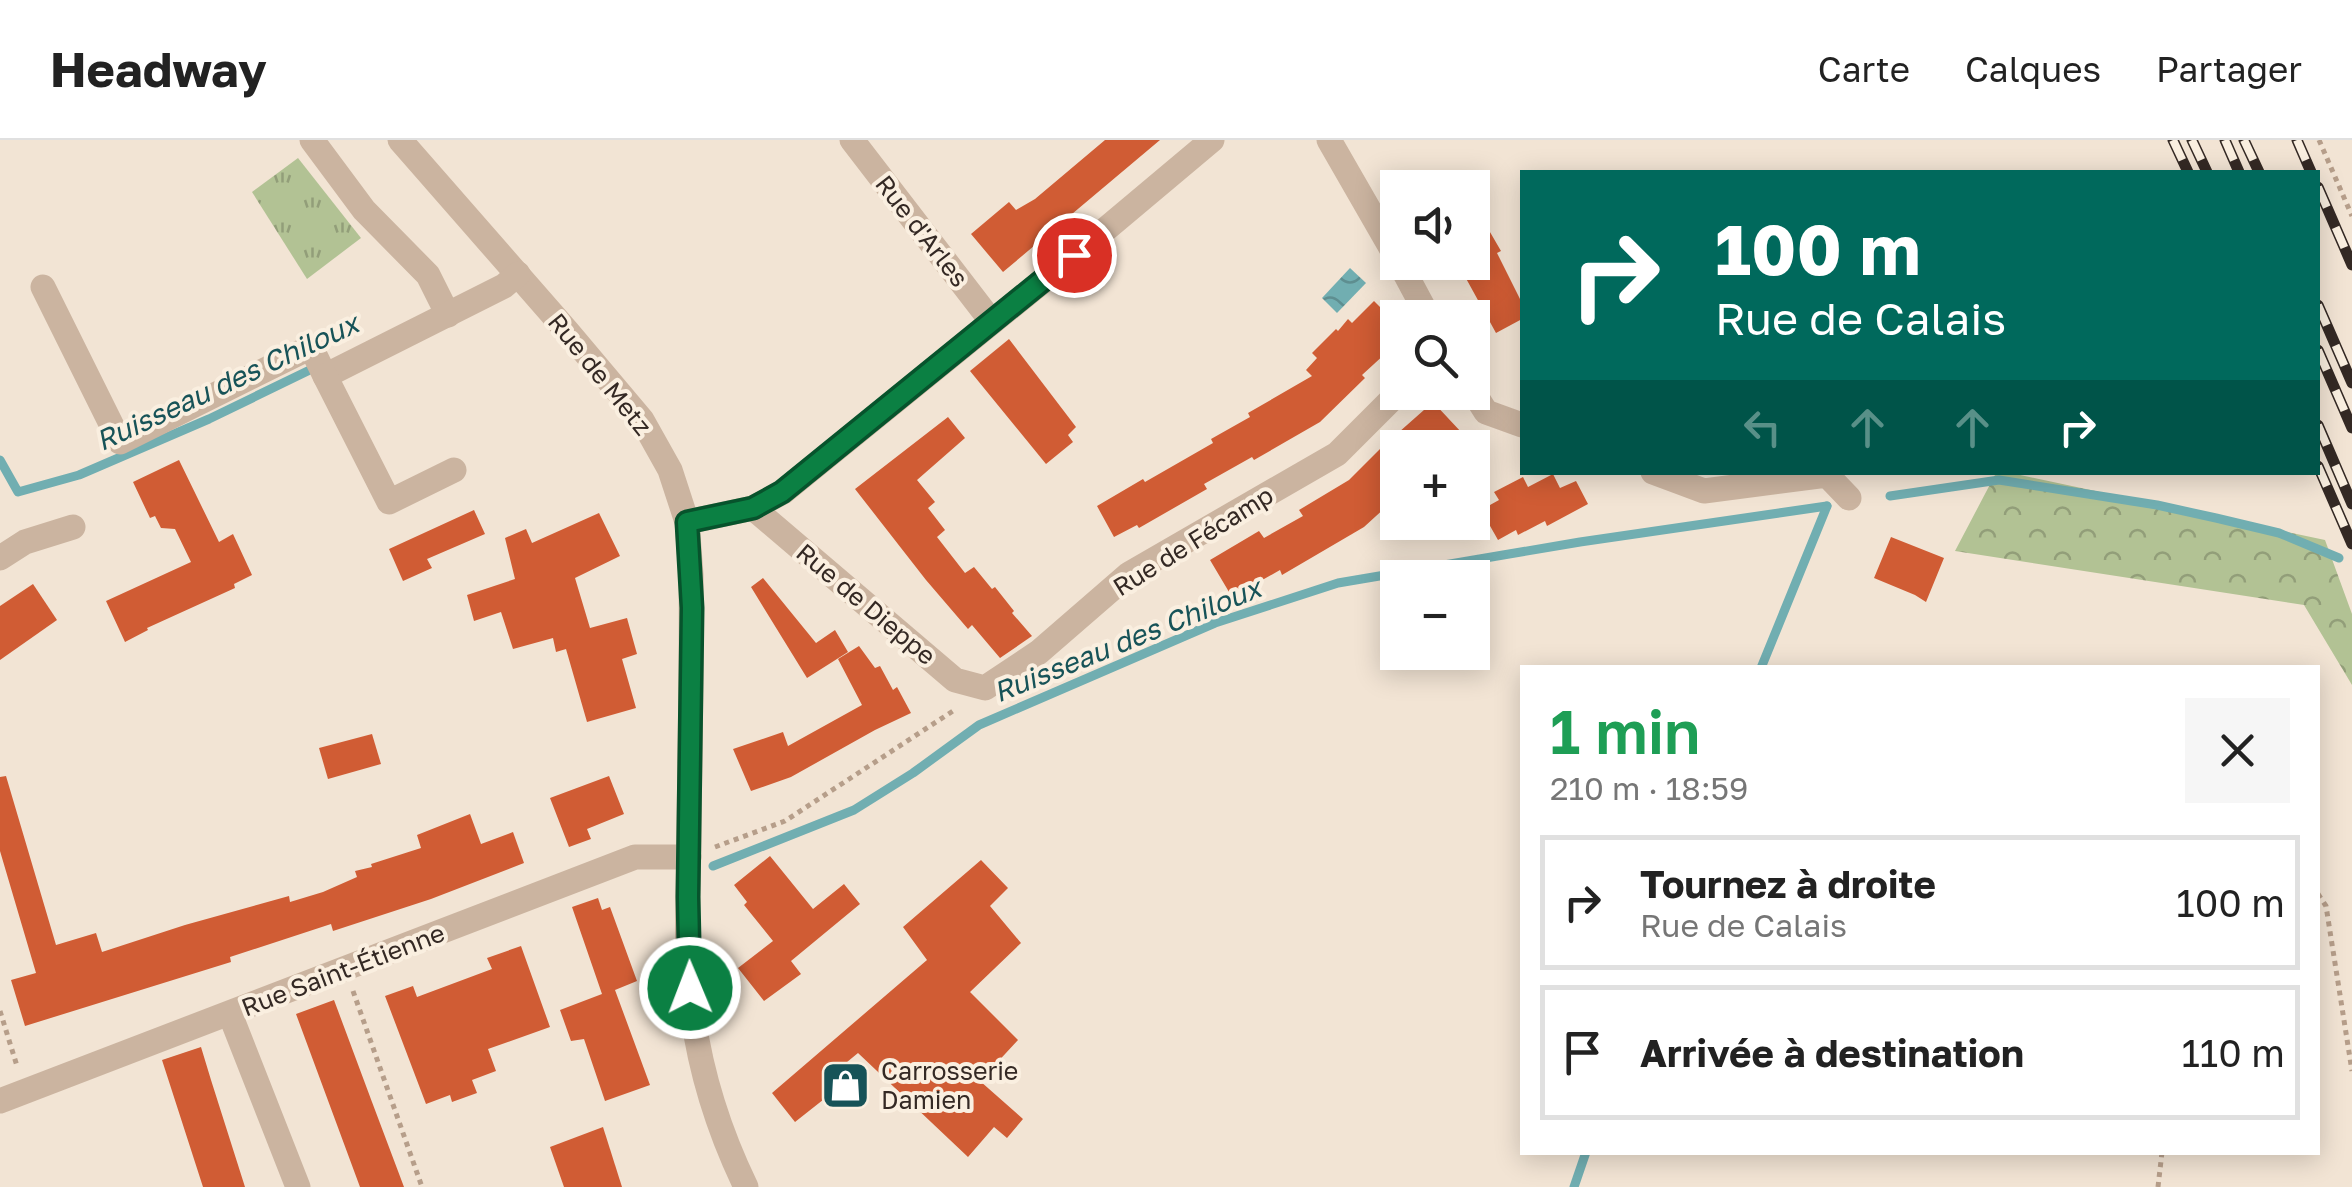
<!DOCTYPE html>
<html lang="fr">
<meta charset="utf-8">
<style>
body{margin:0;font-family:"Golos Text",sans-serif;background:#f6f6f6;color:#222;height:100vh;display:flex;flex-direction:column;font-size:38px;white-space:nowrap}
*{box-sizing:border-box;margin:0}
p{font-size:32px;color:#767676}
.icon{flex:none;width:55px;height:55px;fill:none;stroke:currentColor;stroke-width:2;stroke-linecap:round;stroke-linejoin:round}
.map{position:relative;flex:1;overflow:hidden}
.sheet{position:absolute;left:1520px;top:525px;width:800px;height:490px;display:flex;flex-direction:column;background:#fff;border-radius:0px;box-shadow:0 5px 25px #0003}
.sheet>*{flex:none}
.hud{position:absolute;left:1520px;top:30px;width:800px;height:305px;border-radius:0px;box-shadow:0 5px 25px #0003;background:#00695c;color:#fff;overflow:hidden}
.fabs{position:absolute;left:1380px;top:30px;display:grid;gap:20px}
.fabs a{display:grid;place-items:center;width:110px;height:110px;border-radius:0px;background:#fff;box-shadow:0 5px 25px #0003;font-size:50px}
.pin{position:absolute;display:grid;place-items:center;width:85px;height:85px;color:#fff;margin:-42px;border:5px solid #fff;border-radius:50%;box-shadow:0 2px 10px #0007}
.me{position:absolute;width:110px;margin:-55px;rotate:359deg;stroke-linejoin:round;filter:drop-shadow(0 0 8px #0008)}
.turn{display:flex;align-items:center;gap:35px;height:210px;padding:0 30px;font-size:45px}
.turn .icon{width:130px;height:130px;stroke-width:2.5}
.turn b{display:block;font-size:70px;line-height:85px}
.lanes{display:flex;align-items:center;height:95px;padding:0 30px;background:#0003;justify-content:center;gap:50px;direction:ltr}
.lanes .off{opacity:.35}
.round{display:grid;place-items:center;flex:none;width:105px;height:105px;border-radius:0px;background:#f6f6f6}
.summary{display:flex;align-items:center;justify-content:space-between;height:170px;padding:0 30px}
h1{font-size:60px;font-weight:600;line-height:75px;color:#1e9e55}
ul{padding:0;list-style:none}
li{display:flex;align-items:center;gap:30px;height:135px;margin:0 20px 15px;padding:0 10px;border:5px solid #e0e0e0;border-radius:0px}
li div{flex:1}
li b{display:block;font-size:38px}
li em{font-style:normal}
header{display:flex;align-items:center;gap:60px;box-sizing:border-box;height:140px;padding:0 50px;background:#fff;border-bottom:2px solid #e0e0e0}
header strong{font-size:48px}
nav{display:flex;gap:55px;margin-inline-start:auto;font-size:35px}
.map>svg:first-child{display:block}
</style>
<header>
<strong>Headway</strong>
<nav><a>Carte</a><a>Calques</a><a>Partager</a></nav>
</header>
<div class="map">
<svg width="2352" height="1047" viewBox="0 0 2352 1047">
<defs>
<pattern id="forest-crowns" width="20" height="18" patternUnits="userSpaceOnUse" patternTransform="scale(2.5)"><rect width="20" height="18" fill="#b2c294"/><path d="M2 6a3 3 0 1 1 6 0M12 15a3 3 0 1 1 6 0" fill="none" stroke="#929e79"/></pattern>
<pattern id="park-tufts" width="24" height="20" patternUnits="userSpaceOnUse" patternTransform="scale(2.5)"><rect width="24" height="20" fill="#b2c294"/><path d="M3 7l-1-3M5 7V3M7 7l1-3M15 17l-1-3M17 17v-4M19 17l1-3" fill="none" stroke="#929e79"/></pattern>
<pattern id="water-waves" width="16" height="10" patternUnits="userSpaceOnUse" patternTransform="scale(2.5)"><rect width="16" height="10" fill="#71aeb1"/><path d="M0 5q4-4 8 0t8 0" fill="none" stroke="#5e8e90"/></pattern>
</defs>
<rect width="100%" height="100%" fill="#f2e4d4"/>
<polygon fill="url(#forest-crowns)" points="1996,333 2011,333 2325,400 2352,474 2352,545 2304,465 1955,411"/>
<polygon fill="url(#park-tufts)" points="298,18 361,98 307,139 252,52"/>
<polygon fill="url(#water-waves)" points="1350,128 1366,143 1337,173 1322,158"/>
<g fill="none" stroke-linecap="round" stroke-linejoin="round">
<g stroke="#71aeb1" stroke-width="9">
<polyline points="0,320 18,352 79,335 209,279 318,226"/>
<polyline points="1890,356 1999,340 2157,365 2216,378 2279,393 2339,418"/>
<polyline points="1761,528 1827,366"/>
<polyline points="713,726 854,670 913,633 979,585 1215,483 1338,443 1580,402 1827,366"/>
<polyline points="1574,1047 1586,1012"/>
</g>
</g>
<g fill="#d05c34">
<polygon points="1105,0 1160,0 1003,132 971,94 1009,62 1016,70 1035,59"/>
<polygon points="1472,61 1501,111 1497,113 1522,163 1522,179 1496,193 1457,122 1472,122"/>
<polygon points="1374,161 1398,185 1398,202 1362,235 1365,238 1320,282 1254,320 1252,317 1204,344 1207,349 1139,388 1137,385 1114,397 1097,366 1143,339 1145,342 1213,303 1211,299 1250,277 1248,273 1312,236 1306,230 1317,218 1312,213 1336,189 1338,191 1348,179 1352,183"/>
<polygon points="1009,199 1076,287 1068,295 1073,302 1046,324 970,231"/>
<polygon points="1433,262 1462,293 1447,308 1398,308 1398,356 1364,387 1282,435 1280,430 1232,457 1210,420 1259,391 1264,398 1303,376 1299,370 1349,340 1381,308"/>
<polygon points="948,277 965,298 917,340 935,362 928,368 945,390 937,397 965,433 974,427 992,449 995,447 1014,471 1012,473 1032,496 1000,518 972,485 968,489 926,440 855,349"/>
<polygon points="179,320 219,402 233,394 252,435 234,444 235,448 147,488 148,490 125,502 106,461 191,422 175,389 161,388 155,376 150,378 133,342"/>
<polygon points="1553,334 1560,348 1576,341 1588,364 1547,386 1545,381 1518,395 1516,390 1498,400 1481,370 1499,360 1494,352 1523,337 1528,347"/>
<polygon points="474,370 485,394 427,419 432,428 403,441 389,409"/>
<polygon points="599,373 620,416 575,438 590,488 627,478 637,514 622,519 636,568 587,582 566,509 556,512 553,498 513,509 501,472 474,481 467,455 515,439 505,398 526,389 532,403"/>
<polygon points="1891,397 1944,418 1926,462 1915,455 1874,438"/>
<polygon points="763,438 816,503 835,490 848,512 807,538 751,447"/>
<polygon points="33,444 57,480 0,520 0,466"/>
<polygon points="859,506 875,528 880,526 893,550 897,547 911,573 875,590 791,637 751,651 733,609 783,592 788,606 862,565 838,519"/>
<polygon points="372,594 381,624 328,639 319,608"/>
<polygon points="6,636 56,805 96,793 102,812 185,785 289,756 290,762 323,752 357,737 355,731 372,727 371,724 421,708 417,695 470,674 481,704 513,692 524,723 431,759 333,791 331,784 230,817 231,822 25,886 11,840 36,833 0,711 0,637"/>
<polygon points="609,636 624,674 587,689 591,699 569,707 550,658"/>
<polygon points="770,716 813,769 844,744 860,764 791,821 801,834 764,861 738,828 773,801 744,765 747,762 734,745"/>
<polygon points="981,720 1008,748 990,766 1021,803 970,852 1018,900 980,941 1023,979 1007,998 994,987 968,1017 858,913 824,941 833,952 795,982 772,953 927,820 903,787"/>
<polygon points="598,758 602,770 610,767 637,841 615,850 650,945 605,961 584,899 571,901 560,870 602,854 572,767"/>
<polygon points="521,806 550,887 488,909 496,931 472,940 477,953 452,962 450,955 426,964 385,856 413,846 417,857 492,829 487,818"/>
<polygon points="334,860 372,962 404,1047 360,1047 296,874"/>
<polygon points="201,907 211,940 245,1047 203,1047 162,920"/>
<polygon points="603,987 622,1047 564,1047 550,1007"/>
</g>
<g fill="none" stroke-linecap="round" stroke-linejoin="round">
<g stroke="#b69e8a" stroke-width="5" stroke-dasharray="5 5" stroke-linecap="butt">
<polyline points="2319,0 2352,76"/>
<polyline points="715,707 785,681 956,569"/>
<polyline points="2318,754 2326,766 2352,931"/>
<polyline points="353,851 422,1047"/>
<polyline points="0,871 17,926"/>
<polyline points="2158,1047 2162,1012"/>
</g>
<g stroke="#cbb4a0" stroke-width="25">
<polyline points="312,0 364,70 428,135 448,175"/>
<path d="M400 0 567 191 642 280 670 330 687 382 691 435C692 519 690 604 689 688 689 741 685 796 690 849 696 918 716 985 746 1047"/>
<polyline points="852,0 992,182"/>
<polyline points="1329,0 1398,120"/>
<polyline points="1399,122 1429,178"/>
<polyline points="43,147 120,302 311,207 325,236 504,146 518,134"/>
<polyline points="325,236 389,362 454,330"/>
<polyline points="1472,250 1486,272 1522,285"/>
<polyline points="1653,332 1704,351 1827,335 1849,358"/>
<polyline points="753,368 955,540 985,548 1039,512 1129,434 1337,314 1399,252"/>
<polyline points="687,382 753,368 783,352 1075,115 1212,0"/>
<polyline points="0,418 25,402 73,387"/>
<polyline points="230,874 298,1047"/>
<polyline points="0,961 635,717 689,717"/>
</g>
<defs>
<g id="rail">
<polyline points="2173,0 2188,32"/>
<polyline points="2192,0 2207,32"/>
<polyline points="2225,0 2239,32"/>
<polyline points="2244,0 2259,32"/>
<polyline points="2297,0 2311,32"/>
<polyline points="2318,47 2352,125"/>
<polyline points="2318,165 2352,243"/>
<polyline points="2318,210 2352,288"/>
<polyline points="2318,285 2352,364"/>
<polyline points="2318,326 2352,404"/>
</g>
</defs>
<use href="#rail" stroke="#342924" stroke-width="11"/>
<use href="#rail" stroke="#faefe0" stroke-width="8" stroke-dasharray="22" stroke-linecap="butt"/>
</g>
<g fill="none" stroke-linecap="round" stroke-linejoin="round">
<defs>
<polyline id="route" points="690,848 688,757 692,468 687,382 753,368 782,352 1074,115"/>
</defs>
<use href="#route" stroke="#07532c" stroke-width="25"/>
<use href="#route" stroke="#0b8043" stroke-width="18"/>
</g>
<defs>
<symbol id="shop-square" viewBox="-11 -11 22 22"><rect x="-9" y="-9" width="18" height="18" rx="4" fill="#175358" stroke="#faefe0"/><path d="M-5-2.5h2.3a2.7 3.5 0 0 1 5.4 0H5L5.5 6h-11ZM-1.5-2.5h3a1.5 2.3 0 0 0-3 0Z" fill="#fff"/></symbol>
</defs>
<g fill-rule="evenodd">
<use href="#shop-square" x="818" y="918" width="55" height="55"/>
</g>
<g text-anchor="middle" stroke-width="8" stroke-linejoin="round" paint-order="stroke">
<g font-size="25" fill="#342924" stroke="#faefe0">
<text transform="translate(922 91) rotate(52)" y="9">Rue d'Arles</text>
<text transform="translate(600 234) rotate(51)" y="9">Rue de Metz</text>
<text transform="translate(1193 401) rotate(-32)" y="9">Rue de Fécamp</text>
<text transform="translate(866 464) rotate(40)" y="9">Rue de Dieppe</text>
<text transform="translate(343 830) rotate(-21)" y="9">Rue Saint-Étienne</text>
</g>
<g font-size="25" fill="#342924" stroke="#faefe0" text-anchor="start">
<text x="881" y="940">Carrosserie<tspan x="881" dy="29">Damien</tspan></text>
</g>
<g font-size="28" font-style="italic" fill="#175358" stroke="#faefe0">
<text transform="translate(227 242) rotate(-25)" y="10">Ruisseau des Chiloux</text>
<text transform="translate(1127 500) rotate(-22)" y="10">Ruisseau des Chiloux</text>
</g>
</g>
</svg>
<div class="fabs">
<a><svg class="icon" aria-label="sound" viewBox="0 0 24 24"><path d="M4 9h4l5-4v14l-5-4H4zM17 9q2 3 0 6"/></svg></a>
<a><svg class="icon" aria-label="search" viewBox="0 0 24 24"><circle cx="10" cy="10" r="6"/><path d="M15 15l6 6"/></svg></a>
<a>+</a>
<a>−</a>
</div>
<div class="pin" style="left:1074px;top:115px;background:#d93025"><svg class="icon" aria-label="arrive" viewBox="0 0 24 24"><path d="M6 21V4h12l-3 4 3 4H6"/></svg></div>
<svg class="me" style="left:690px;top:848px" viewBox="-20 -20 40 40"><circle r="17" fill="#0b8043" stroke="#fff" stroke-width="3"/><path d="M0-11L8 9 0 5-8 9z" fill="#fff"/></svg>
<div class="hud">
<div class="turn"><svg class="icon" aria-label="right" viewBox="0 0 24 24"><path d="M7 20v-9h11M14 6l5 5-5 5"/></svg><div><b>100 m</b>Rue de Calais</div></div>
<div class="lanes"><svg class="icon off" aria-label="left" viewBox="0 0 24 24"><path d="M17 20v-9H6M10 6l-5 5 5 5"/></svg><svg class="icon off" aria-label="ahead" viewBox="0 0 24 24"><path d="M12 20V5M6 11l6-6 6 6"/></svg><svg class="icon off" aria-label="ahead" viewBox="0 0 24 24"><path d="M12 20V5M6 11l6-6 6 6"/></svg><svg class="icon" aria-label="right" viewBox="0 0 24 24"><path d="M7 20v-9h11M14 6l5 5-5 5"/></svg></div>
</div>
<section class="sheet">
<div class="summary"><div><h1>1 min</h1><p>210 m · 18:59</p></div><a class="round"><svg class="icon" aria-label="close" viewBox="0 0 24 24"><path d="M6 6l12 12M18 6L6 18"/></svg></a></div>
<ul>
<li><svg class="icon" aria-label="right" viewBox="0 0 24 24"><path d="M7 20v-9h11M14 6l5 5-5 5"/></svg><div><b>Tournez à droite</b><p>Rue de Calais</p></div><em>100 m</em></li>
<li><svg class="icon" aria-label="arrive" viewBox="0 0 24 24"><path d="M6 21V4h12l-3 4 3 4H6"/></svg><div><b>Arrivée à destination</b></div><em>110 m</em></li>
</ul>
</section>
</div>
